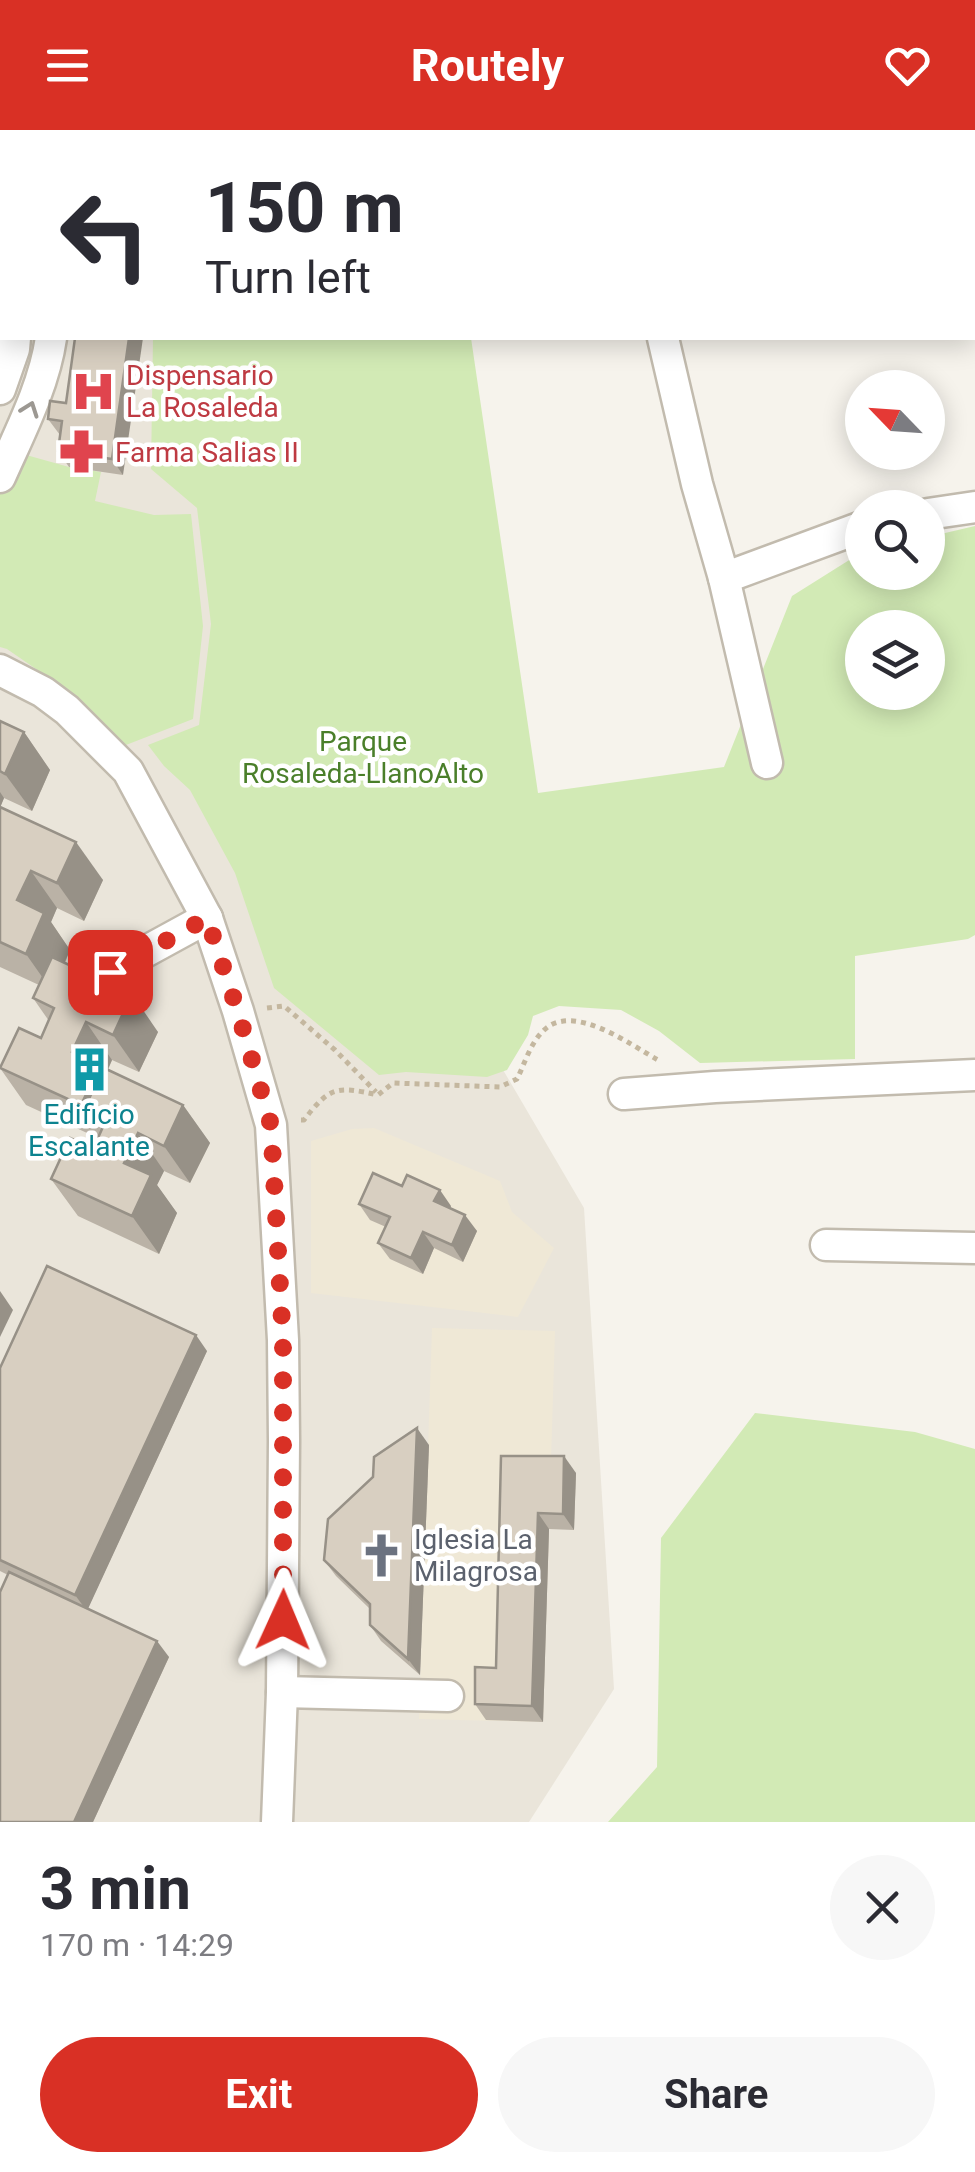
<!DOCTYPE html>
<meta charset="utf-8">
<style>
body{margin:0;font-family:Roboto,sans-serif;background:#f7f7f7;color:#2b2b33;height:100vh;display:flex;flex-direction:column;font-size:38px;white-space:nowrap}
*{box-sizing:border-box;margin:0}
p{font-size:32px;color:#7c7c81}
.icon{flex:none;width:55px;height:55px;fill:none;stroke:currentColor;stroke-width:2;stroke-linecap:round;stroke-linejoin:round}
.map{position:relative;height:1692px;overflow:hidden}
.side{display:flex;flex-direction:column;background:#fff;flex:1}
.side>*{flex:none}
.hud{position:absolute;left:0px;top:0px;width:975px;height:210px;box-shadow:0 5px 25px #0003;background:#fff;color:#2b2b33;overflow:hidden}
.needle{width:65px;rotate:295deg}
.tools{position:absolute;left:845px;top:240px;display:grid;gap:20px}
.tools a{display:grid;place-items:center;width:100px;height:100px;border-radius:50%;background:#fff;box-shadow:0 5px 25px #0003;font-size:50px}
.pin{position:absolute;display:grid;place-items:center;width:85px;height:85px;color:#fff;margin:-42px;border-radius:20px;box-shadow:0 5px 15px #0006}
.me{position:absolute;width:110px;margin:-55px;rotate:1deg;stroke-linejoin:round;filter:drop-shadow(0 0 8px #0008)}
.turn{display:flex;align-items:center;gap:35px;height:210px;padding:0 40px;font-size:45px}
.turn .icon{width:130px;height:130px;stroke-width:2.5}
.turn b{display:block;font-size:70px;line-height:85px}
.round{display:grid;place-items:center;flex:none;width:105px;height:105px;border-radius:52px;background:#f7f7f7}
.summary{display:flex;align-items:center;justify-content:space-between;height:170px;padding:0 40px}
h1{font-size:60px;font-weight:700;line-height:75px}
.button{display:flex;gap:20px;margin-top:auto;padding:20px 40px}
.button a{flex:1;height:115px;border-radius:60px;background:#d93025;color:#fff;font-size:40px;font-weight:700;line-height:115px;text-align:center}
.button a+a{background:#f7f7f7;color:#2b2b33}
header{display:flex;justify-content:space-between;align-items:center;height:130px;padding:0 40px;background:#d93025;color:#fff;font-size:45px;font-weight:700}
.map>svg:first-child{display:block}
</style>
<header><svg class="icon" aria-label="menu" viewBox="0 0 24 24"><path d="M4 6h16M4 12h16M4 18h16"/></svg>Routely<svg class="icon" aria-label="heart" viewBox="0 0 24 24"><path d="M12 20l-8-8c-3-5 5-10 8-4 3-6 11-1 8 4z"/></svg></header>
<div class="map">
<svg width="975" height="1692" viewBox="0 0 975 1692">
<rect width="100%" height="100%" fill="#f6f3ec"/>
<polygon fill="#eae5da" points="0,0 125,0 128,2 2,2 2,208 228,208 458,863 584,1078 614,1559 529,1692 0,1692"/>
<g fill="#efe8d6">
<polygon points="374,998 500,1051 512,1082 554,1118 518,1187 311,1163 311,1011 352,999"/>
<polygon points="432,1198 555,1201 543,1592 419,1589"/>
</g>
<g fill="#d2eab5" fill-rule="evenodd">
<polygon points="50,0 408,0 408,2 54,2"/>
<path d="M153 208H471L538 663 724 637 792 466 862 422V442H928V407L975 396V805L968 809 855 826V929L700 933 659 901 621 880 559 876 533 886 528 905 507 940 487 947 406 942 379 945 274 858 235 743 190 660 164 636 148 615 199 595 211 494 197 378 151 339ZM862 498H928V562H862Z"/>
<polygon points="12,321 69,337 101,342 95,371 154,385 191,384 203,496 193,589 113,620 52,550 7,519 0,517 0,347"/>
<polygon points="755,1283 915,1302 975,1319 975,1692 608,1692 657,1637 661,1408"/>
</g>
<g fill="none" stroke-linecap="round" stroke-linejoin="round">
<defs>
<g id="minor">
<polyline points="972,12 975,12"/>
<polyline points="663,208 697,354 724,448 767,633"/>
<polyline points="0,259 14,219 15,208"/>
<path d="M0 347C20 302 44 256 51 208"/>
<polyline points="928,384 975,377"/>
<polyline points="724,448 862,397"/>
<polyline points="0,540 43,562 67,580 128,641 207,788 238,881 271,995 283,1210 284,1311 282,1562 277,1692"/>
<polyline points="110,841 207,788"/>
<polyline points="624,964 715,957 975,945"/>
<polyline points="826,1115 975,1118"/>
<polyline points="282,1562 448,1566"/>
</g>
</defs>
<use href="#minor" stroke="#c2bbae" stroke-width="35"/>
<g stroke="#c4b79f" stroke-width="5" stroke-dasharray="5 5" stroke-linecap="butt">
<polyline points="267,878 284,876 335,920 376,962"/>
<path d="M301 990H304C330 956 337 956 378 965L393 953 500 957 517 949C525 933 530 914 543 901 572 871 631 915 658 930"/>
</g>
<use href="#minor" stroke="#fff" stroke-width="30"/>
</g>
<g fill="#bab2a6">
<polygon points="75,208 123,345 69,337 58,321 60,305 48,289 66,273"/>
<polygon points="0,591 24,602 50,640 32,681 4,668 0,677 103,750 84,791 57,778 51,792 70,820 65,833 158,902 139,942 112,930 108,940 183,975 210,1013 190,1053 164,1041 157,1055 177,1083 159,1124 78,1086 51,1049 93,1019 98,1008 26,975 0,938 41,908 49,891 33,868 39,855 0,837"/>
<polygon points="359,1074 451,1076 450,1078 477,1101 463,1132 434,1118 423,1144 390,1129 378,1113 386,1097 370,1090"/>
<polygon points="207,1221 88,1478 169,1527 93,1692 0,1692 8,1445 0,1441 0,1238"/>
<polygon points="429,1315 420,1545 381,1511 370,1495 370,1479 336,1446 324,1430"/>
<polygon points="501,1326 576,1343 574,1400 549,1399 543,1592 486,1590 475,1574 496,1538"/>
</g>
<g fill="#979187">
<polygon points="129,208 143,208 123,345 112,329"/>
<polygon points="24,602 50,640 32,681 5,644"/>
<polygon points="0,662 4,668 0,678"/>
<polygon points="76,712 103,750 84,791 57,753"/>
<polygon points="31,741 57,778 51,792 70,820 52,861 26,824 17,770"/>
<polygon points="132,864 158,902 139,942 113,905"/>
<polygon points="86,892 112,930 106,943 106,990 84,979 107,1013 81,975 72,922"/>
<polygon points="183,975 210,1013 190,1053 164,1016"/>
<polygon points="138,1003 164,1041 157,1055 177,1083 159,1124 132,1086 124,1033"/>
<polygon points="440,1060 451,1076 446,1087 434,1071"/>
<polygon points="465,1085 477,1101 463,1132 452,1115"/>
<polygon points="423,1102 434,1118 423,1144 411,1128"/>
<polygon points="0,1161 13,1180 0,1207"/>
<polygon points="196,1205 207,1221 87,1481 75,1465"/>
<polygon points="417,1298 429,1315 420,1545 408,1529"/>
<polygon points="564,1326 576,1343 574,1400 563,1384"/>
<polygon points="538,1383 549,1399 543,1592 532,1576"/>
<polygon points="157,1511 169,1527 93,1692 74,1692"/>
</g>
<g fill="#d8cfc1" stroke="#979187" stroke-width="2.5">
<polygon points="75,208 129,208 112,329 58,321 62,291 48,289 50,271 66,273"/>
<polygon points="0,591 24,602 5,644 0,641"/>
<polygon points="0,677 76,712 57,753 31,741 17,770 44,783 26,824 0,812"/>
<polygon points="52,827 132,864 113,905 86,892 72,922 100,935 81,975 0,938 19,898 41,908 54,878 33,868"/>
<polygon points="104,938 183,975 164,1016 138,1003 124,1033 151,1045 132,1086 51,1049 70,1008 93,1019 106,990 84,979"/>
<polygon points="373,1043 402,1056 407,1045 440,1060 434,1071 465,1085 452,1115 423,1102 411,1128 378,1113 390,1087 359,1074"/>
<polygon points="47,1136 196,1205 75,1465 0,1430 0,1238"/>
<polygon points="417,1298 408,1529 370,1495 370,1474 324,1430 328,1389 373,1347 374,1327"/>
<polygon points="501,1326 564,1326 563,1384 538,1383 532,1576 475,1574 475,1537 496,1538"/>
<polygon points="9,1442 157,1511 74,1692 0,1692 0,1462"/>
</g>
<defs><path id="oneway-chevron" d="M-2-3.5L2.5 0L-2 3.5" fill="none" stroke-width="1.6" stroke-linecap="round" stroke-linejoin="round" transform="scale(2.5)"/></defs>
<use stroke="#9c9892" href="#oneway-chevron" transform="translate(30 279) rotate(-70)"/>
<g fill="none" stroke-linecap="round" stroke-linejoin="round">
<polyline stroke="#d93025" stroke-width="18" stroke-dasharray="0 32.4" points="110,842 207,788 238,882 271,995 283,1210 283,1490"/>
</g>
<defs>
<symbol id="hospital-bare" viewBox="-9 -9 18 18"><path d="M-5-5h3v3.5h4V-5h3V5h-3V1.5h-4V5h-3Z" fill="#e0444e" stroke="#fff" stroke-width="2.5" paint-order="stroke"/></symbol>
<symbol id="pharmacy-bare" viewBox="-9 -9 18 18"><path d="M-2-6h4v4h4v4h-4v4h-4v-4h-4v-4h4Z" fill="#e0444e" stroke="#fff" stroke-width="2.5" paint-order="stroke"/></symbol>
<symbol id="building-bare" viewBox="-9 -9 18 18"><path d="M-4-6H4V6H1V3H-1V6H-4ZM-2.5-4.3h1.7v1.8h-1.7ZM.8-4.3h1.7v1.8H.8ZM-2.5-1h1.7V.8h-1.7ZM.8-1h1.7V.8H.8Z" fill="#0f9aa8" stroke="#fff" stroke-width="2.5" paint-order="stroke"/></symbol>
<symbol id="church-bare" viewBox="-9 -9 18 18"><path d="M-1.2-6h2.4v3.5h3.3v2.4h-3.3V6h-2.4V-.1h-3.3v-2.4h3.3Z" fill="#6b7280" stroke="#fff" stroke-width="2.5" paint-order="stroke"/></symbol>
</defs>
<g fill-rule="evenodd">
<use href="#hospital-bare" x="62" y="230" width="63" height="63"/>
<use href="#pharmacy-bare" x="50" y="290" width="63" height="63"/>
<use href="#building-bare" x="58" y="908" width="63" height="63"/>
<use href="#church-bare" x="350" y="1394" width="63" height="63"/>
</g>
<g text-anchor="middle" stroke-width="9" stroke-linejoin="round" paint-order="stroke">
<g font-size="28" fill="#be3a42" stroke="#fff" text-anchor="start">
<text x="126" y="255">Dispensario<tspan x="126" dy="32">La Rosaleda</tspan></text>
<text x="115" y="332">Farma Salias II</text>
</g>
<g font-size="28" fill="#4a7f2a" stroke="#fff">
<text x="363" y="621">Parque<tspan x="363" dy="32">Rosaleda-LlanoAlto</tspan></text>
</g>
<g font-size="28" fill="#0d838f" stroke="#fff">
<text x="89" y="994">Edificio<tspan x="89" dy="32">Escalante</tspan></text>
</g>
<g font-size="28" fill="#5b616d" stroke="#fff" text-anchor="start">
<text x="414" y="1419">Iglesia La<tspan x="414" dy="32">Milagrosa</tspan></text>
</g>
</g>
</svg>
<div class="tools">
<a><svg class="needle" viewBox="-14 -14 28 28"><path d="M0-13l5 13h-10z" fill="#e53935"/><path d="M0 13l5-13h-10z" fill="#7c7c81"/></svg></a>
<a><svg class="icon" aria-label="search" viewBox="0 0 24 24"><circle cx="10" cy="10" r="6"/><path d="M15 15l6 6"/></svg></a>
<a><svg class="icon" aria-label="layers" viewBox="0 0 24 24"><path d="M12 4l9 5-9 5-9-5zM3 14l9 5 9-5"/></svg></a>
</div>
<div class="pin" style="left:110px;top:842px;background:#d93025"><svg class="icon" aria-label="arrive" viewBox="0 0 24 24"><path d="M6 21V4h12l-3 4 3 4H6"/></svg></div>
<svg class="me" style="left:283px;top:1490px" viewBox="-20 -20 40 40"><path d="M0-17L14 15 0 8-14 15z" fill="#d93025" stroke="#fff" stroke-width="4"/></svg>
<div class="hud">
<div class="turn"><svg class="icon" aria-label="left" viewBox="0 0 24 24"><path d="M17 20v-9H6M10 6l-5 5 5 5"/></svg><div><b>150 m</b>Turn left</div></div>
</div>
</div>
<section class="side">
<div class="summary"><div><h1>3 min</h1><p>170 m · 14:29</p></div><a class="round"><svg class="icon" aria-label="close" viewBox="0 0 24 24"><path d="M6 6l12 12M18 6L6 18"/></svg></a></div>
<div class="button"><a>Exit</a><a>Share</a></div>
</section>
